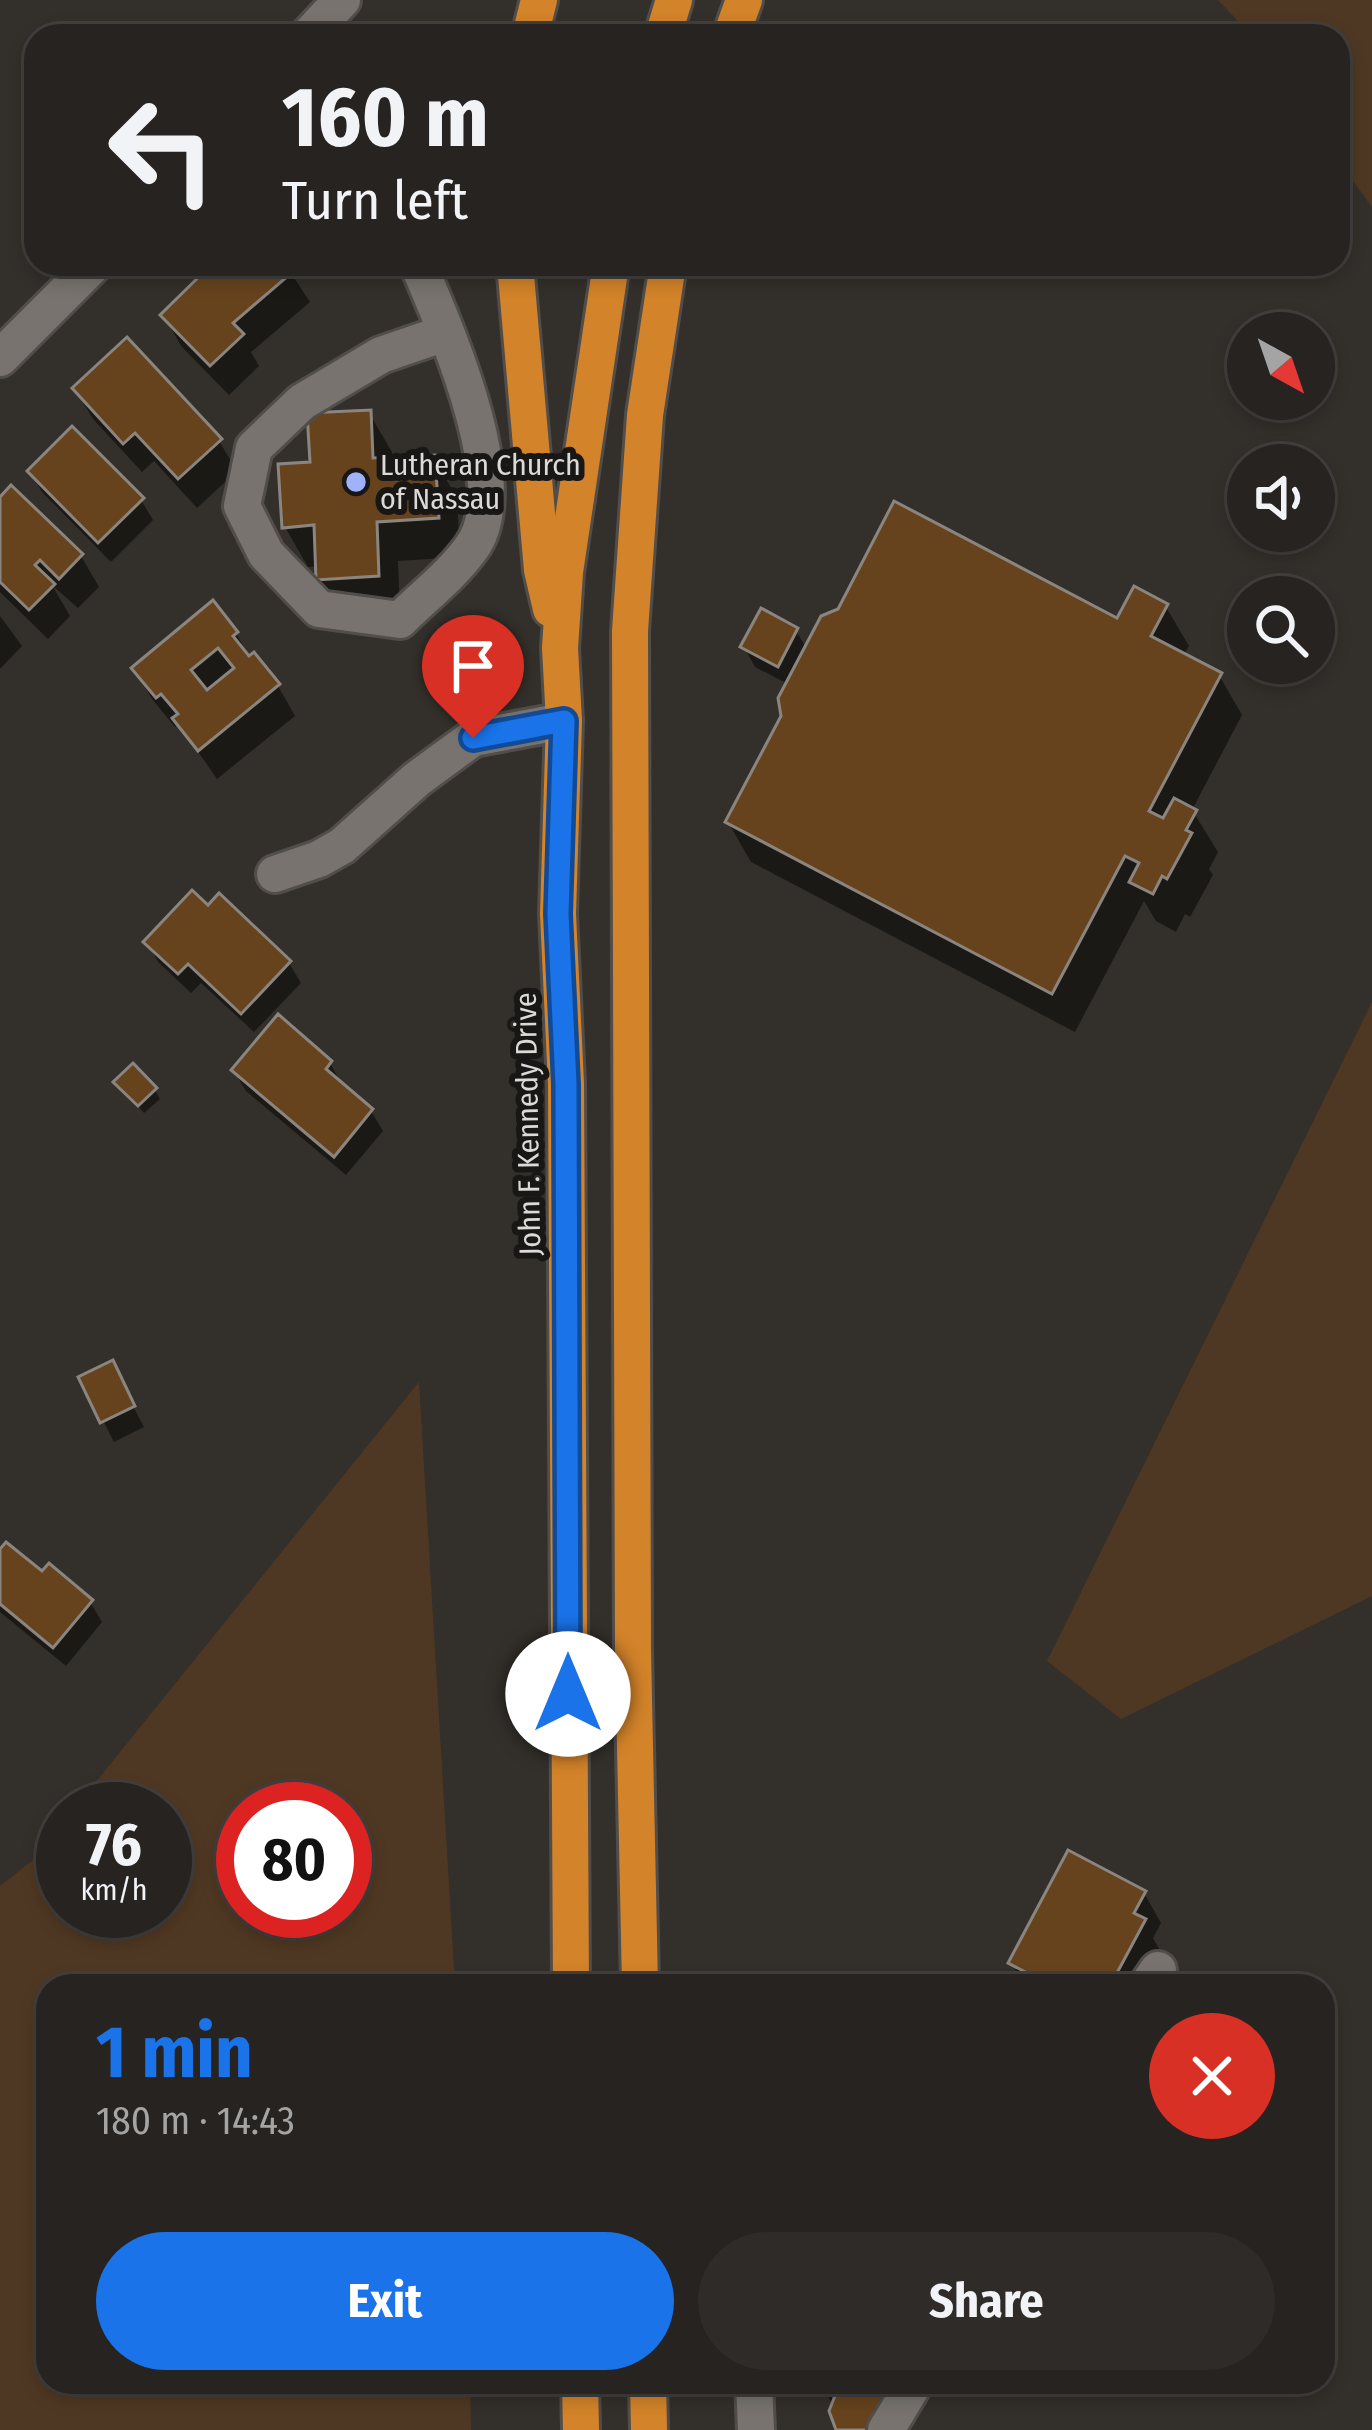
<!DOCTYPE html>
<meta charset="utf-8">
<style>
body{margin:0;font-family:"Fira Sans Condensed",sans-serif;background:#2e2b29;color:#f1f3f6;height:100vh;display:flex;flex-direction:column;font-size:45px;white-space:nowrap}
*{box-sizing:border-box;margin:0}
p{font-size:39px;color:#a4a4a5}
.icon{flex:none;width:66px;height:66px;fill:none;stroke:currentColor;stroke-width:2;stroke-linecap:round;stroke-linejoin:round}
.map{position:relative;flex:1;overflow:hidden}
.side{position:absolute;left:36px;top:1974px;width:1299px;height:420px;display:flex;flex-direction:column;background:#262320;border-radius:36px;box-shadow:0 6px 18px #0003,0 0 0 3px #42403e}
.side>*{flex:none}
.guide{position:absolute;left:24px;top:24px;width:1326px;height:252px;border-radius:36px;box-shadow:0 6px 18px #0003,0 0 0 3px #42403e;background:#262320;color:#f1f3f6;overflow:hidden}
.needle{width:78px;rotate:140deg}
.buttons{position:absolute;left:1227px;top:312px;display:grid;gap:24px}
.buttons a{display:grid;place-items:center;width:108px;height:108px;border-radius:50%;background:#262320;box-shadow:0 6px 18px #0003,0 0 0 3px #42403e;font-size:60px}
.speed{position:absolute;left:36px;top:1782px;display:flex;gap:24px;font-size:60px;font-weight:700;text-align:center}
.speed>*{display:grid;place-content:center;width:156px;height:156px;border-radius:50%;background:#262320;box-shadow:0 6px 18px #0003,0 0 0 3px #42403e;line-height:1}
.speed small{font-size:30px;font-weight:400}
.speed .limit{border:18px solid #d22;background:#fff;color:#111}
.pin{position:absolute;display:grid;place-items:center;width:102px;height:102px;color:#fff;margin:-123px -51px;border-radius:50% 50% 50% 0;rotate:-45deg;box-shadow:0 0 12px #0007}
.pin .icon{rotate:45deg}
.me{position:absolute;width:132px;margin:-66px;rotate:0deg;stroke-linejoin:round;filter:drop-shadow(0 0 9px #0008)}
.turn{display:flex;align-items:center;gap:42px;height:252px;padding:0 60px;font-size:54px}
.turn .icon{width:156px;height:156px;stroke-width:2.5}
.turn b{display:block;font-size:84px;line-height:102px}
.round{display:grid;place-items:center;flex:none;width:126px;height:126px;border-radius:63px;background:#2e2b29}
.head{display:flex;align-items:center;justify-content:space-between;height:204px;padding:0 60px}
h1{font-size:72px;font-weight:700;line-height:90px;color:#1a73e8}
.primary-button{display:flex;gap:24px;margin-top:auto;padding:24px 60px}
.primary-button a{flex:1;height:138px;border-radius:72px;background:#1a73e8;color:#fff;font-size:48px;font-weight:700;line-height:138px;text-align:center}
.primary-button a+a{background:#2e2b29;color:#f1f3f6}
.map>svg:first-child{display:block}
</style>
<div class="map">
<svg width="1372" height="2430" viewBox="0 0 1372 2430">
<rect width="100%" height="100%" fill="#332f2a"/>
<g fill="#4f3823" fill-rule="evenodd">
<polygon points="1218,0 1372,0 1372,207 1338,161 1338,36 1252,36"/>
<polygon points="1372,1002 1372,1596 1121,1719 1047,1661"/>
<path d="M419 1382 455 1986H48V2382H470L471 2430H0V1886L33 1860 63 1823V1911H165V1809H74ZM243 1809H345V1911H243Z"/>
</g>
<g fill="#0007">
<polygon points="217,264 285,264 310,302 251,352 259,366 229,395 181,346 164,315"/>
<polygon points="75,389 219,441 237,471 197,508 154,461 142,472 93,419"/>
<polygon points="369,413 392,452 392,460 434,458 457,498 460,557 398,561 400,615 342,619 319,579 319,566 308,567 285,527 313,465"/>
<polygon points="31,472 141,500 153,520 111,562 42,492"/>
<polygon points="11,489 81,556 99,587 78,608 52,585 70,616 48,639 0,592 0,501"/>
<polygon points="1166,607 1189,646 1183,656 1219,675 1242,715 1192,810 1218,852 1209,869 1213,875 1190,917 1185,914 1176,932 1156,921 1144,901 1075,1032 751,862 728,822 785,716 788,684 755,667 744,647 796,631 807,649 1118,622"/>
<polygon points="0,616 22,646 0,669"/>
<polygon points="236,633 250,659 278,686 295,716 217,779 179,724 175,727 152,699 135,668"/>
<polygon points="147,942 289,963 301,983 254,1032 201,983 191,993 158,962"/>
<polygon points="330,1063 341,1083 371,1111 383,1131 346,1175 246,1091 234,1071"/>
<polygon points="117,1082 154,1089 160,1099 144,1113"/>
<polygon points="82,1379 119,1380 144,1427 114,1442"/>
<polygon points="0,1553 90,1602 102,1622 66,1666 0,1612"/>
<polygon points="1144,1893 1161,1923 1153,1938 1161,1952 1143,1986 1058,1986 1033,1973 1033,1980 1045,1986 1025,1986 1011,1963"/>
<polygon points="820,2382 933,2382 909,2430 839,2430 834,2407"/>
</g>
<g fill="#67431d" stroke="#8b8580" stroke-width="3" fill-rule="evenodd">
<polygon points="212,264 289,264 295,270 233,323 244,334 210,366 160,315"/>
<polygon points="127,337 222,439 178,479 135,433 123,444 72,388"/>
<polygon points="371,410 373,458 435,455 439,518 377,522 379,576 316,580 314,525 282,528 278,464 310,462 307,413"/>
<polygon points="72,426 144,498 98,543 27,471"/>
<polygon points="11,485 83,554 59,579 40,560 35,565 55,584 29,610 0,582 0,497"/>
<polygon points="894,501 1117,618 1134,586 1168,604 1151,636 1222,673 1149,811 1163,818 1174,798 1197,810 1186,830 1192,833 1167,879 1162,876 1153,894 1129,882 1139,863 1125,856 1052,994 725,822 781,716 778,698 821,616 838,609"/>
<path d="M213 600 238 632 233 636 249 656 254 652 280 684 198 751 172 718 178 714 161 694 156 698 131 668ZM218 648 234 668 207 690 191 670Z"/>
<polygon points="761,608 798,628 778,667 740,647"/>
<polygon points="192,890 208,905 219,893 291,961 241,1014 188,964 178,974 143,942"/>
<polygon points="278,1014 332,1061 326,1069 373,1109 334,1157 231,1070"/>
<polygon points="133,1063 157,1088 138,1106 113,1082"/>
<polygon points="113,1360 135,1406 100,1423 78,1377"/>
<polygon points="6,1542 42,1571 49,1563 93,1600 53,1648 0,1604 0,1549"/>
<polygon points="1068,1850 1146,1891 1134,1913 1146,1919 1110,1986 1098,1980 1095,1986 1052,1986 1008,1963"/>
<polygon points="837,2382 901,2382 877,2430 836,2430 829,2411 840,2383"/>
</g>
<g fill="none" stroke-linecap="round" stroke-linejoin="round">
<defs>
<g id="minor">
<polyline points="308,36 342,0"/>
<path d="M418 264C445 328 516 486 472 547 453 574 423 597 400 620L319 609 266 554 242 506 254 448 302 402 381 355 445 333"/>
<polyline points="0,358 94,264"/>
<polyline points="275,874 319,859 342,846 417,779 473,738 564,721"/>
<polyline points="1147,1986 1158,1970"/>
<polyline points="754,2382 756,2430"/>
<polyline points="886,2430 915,2382"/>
</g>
<g id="highway">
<polyline points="530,36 539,0"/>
<polyline points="663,36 674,0"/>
<polyline points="731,36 744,0"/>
<polyline points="515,264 542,570 551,609"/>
<polyline points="571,1986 566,1084 558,914 564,721 560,648 565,572 611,264"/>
<polyline points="640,1986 633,1651 630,631 645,415 668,264"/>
<polyline points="580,2382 581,2430"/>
<polyline points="648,2382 649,2430"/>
</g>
</defs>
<use href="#minor" stroke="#514d4a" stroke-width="42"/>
<use href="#highway" stroke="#514d4a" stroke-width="42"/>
<use href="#minor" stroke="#78736e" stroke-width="36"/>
<use href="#highway" stroke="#d38329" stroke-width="36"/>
</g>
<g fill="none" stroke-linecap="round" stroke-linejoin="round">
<defs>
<polyline id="route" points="473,738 564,721 558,914 566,1084 568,1694"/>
</defs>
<use href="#route" stroke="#114b97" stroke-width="30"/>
<use href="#route" stroke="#1a73e8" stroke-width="21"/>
</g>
<circle fill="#a1b2fd" stroke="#191715" stroke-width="4.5" cx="356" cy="482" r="12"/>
<g text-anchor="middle" stroke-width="12" stroke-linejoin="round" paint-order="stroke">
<g font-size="30" fill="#dcd9d6" stroke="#191715" text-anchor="start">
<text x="380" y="475">Lutheran Church<tspan x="380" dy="34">of Nassau</tspan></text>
</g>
<g font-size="30" fill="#dcd9d6" stroke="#191715">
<text transform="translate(528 1124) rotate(-91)" y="10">John F. Kennedy Drive</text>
</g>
</g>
</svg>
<div class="buttons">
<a><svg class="needle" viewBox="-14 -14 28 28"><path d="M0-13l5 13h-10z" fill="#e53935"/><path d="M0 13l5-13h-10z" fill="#a4a4a5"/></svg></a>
<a><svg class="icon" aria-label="sound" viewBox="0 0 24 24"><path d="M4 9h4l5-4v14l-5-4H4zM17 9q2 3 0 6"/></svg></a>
<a><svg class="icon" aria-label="search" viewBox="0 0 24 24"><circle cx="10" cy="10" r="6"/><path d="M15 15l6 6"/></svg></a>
</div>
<div class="speed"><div>76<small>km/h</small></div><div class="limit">80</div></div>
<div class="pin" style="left:473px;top:738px;background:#d93025"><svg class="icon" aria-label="arrive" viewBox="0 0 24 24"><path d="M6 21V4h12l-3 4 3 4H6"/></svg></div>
<svg class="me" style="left:568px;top:1694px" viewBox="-20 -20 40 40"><circle r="19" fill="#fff"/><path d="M0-13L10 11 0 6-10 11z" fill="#1a73e8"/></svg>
<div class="guide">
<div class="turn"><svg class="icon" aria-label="left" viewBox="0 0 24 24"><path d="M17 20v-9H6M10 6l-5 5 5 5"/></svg><div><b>160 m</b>Turn left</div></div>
</div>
<section class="side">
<div class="head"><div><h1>1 min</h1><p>180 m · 14:43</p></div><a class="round" style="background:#d93025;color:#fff"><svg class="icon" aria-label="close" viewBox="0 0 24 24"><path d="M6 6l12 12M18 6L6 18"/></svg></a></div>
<div class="primary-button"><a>Exit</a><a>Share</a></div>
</section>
</div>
